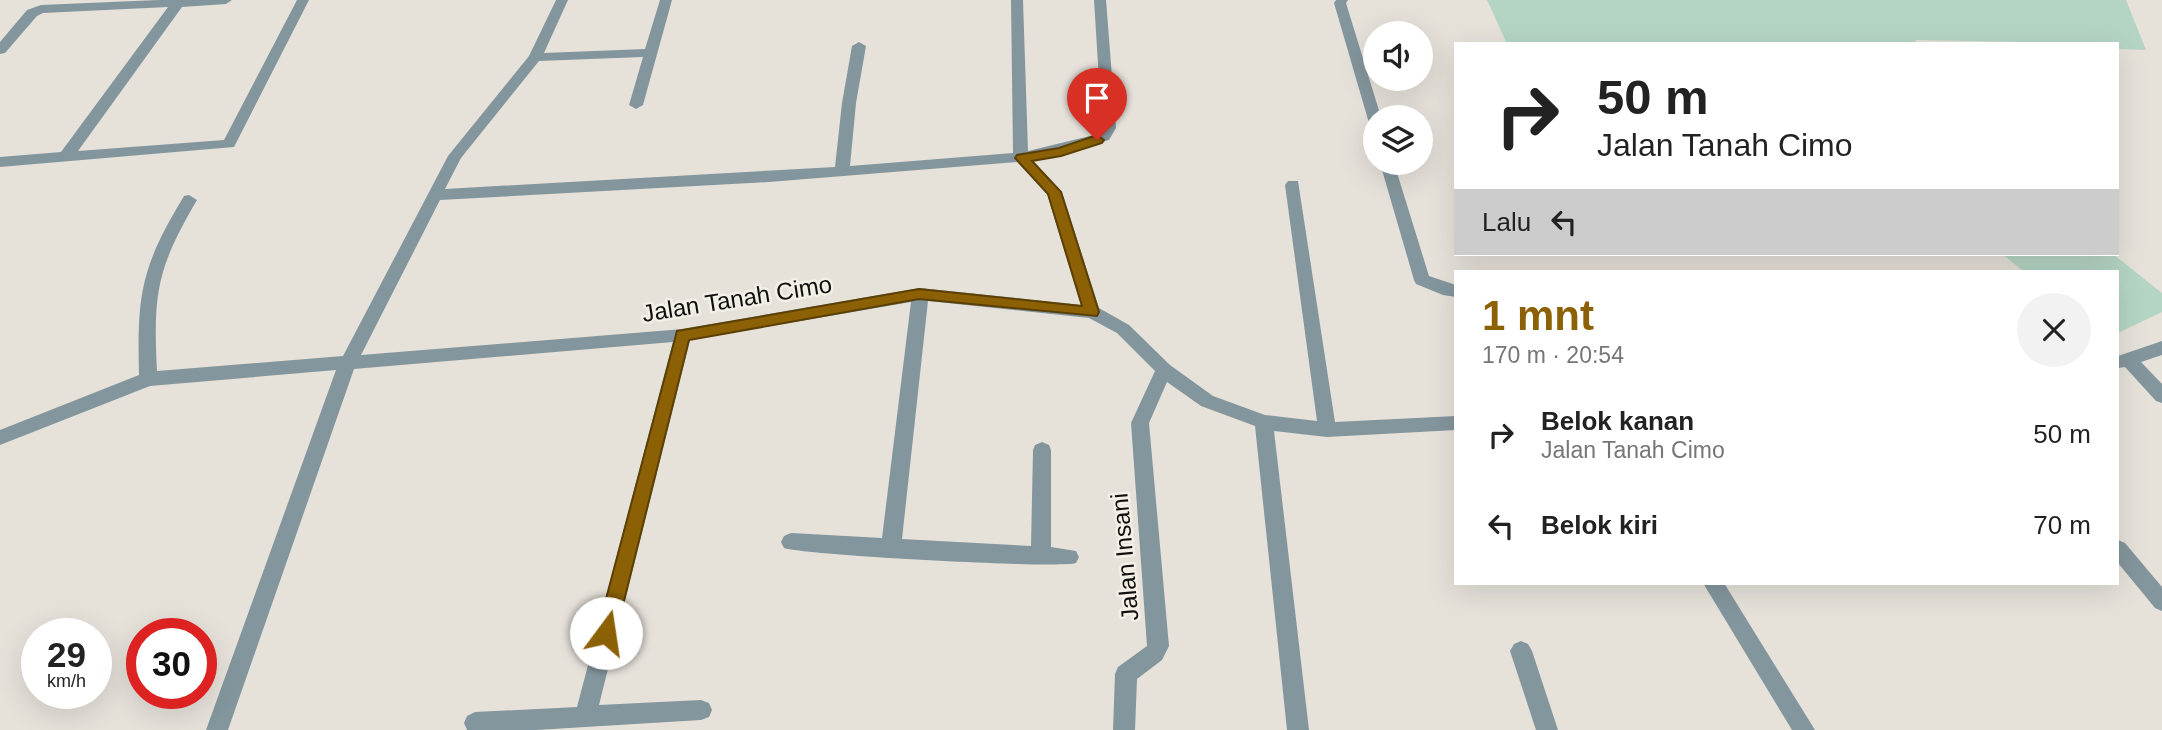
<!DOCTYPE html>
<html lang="id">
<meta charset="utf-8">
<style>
body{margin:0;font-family:Helvetica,sans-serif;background:#f2f2f2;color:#222;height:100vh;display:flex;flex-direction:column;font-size:26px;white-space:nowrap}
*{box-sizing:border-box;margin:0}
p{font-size:23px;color:#767676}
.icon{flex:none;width:38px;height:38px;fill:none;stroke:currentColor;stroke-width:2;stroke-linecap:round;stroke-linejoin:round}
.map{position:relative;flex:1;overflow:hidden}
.sheet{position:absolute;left:1454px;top:270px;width:665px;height:315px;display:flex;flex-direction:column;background:#fff;border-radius:0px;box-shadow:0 7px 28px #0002}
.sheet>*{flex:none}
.hud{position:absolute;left:1454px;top:42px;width:665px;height:214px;border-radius:0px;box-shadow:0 7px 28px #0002;background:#fff;color:#222;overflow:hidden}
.fabs{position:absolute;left:1363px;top:21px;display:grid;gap:14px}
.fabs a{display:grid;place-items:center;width:70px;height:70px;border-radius:50%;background:#fff;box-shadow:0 7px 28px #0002;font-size:35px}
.speed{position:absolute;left:21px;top:618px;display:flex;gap:14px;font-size:35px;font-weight:700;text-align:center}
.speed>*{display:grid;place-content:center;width:91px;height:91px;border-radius:50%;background:#fff;box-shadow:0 7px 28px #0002;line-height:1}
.speed small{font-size:18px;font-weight:400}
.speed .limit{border:10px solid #d22;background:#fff;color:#111}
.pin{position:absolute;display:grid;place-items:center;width:60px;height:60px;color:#fff;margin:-72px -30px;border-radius:50% 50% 50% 0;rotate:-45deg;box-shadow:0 0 7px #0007}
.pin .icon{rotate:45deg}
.me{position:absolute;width:77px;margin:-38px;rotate:14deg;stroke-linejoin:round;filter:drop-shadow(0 0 5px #0008)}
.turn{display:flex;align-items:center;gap:24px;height:147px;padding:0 28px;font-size:32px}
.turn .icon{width:91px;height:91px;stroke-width:2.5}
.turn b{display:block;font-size:49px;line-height:60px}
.then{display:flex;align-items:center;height:66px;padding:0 28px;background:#0003;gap:14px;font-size:26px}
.round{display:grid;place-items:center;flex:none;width:74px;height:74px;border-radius:37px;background:#f2f2f2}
.overview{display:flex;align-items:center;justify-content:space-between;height:119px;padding:0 28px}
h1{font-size:42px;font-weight:700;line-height:52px;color:#8c6105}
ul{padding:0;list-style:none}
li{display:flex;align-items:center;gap:21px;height:91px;padding:0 28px}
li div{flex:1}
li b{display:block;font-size:26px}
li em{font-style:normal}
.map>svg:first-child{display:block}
</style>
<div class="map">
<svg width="2162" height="730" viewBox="0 0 2162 730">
<rect width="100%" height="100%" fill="#e6e2da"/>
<g fill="#b5d5c4">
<polygon points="1487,0 2126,0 2146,50 2118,49 2118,44 1915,40 1917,44 1507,44"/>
<polygon points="2002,254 2113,254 2162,293 2162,312 2118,333 2118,271 2023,271"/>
</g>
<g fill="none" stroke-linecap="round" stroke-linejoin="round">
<g fill="#84969d" fill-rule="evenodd">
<polygon points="158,0 232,0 226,4 182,7 78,151 224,140 297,0 309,0 234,147 0,167 0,157 61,152 168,7 43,13 37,16 5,53 0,54 0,42 27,10 41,5"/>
<path d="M556 0H568L544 53 645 49 660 0H672L643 105 636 109 629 105 643 57 539 61 461 158 445 189 835 167 842 103 852 46 859 42 866 46 856 103 850 166 1013 153 1011 0H1023L1028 151 1098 134 1102 128 1094 0H1106L1116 128 1109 140 1032 160 1062 192 1099 308 1129 325 1170 365 1213 396 1265 415 1317 421 1285 185 1288 181H1298L1335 422 1456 416V430L1327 437 1274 431 1309 730H1287L1255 426 1201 406 1167 382 1149 423 1169 646 1162 660 1137 679 1135 730H1113L1115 674 1118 667 1147 646 1131 423 1155 371 1117 333 1089 318 928 301 902 539 1031 546 1033 450 1035 445 1042 442 1049 445 1051 450V547L1076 551 1079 557 1076 563C1061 569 803 555 784 548L781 542 784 536 791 533 882 538 911 302 690 340 599 705 701 700 709 703 712 710 709 717 701 720 536 730H467L464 723 467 716 475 712 577 707 673 342 354 369 228 730H206L336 370 150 386 0 445V430L139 375C137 294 141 267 184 196L189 195 197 200C157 268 153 293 157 371L343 356 448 156 529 56ZM1017 162 1047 194 1081 305 920 288 683 329 361 355 440 200 769 182Z"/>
<polygon points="1336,0 1348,0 1346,3 1381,117 1376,117 1376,127 1369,123 1334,3"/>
<polygon points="1380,163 1394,163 1429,276 1456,285 1456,297 1443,295 1416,284 1414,280"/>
<polygon points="2162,341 2162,355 2141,362 2162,384 2162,403 2156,401 2125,367 2118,368 2118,356"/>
<polygon points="2118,540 2125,543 2162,587 2162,611 2155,608 2118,563"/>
<polygon points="1703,583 1724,583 1815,730 1792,730"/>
<polygon points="1521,641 1528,644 1532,651 1558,730 1536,730 1510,651 1514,644"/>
</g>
</g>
<polygon fill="#8c6105" stroke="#5b3f03" stroke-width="2" points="1097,135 1104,140 1102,143 1061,156 1032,161 1061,192 1099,312 1097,316 919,299 689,340 616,633 613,639 606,642 600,639 597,633 677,331 919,289 1082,306 1048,194 1015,158 1017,155 1059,148"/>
<g text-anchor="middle" stroke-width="5" stroke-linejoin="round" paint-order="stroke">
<g font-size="24" fill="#110f0d" stroke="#f4efe7">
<text transform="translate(737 299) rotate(-9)" y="8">Jalan Tanah Cimo</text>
<text transform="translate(1125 557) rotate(-95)" y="8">Jalan Insani</text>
</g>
</g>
</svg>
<div class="fabs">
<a><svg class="icon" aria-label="sound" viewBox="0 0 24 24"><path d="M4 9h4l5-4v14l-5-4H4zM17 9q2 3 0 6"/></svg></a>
<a><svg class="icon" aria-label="layers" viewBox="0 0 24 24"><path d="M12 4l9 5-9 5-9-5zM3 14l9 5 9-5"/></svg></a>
</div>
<div class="speed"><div>29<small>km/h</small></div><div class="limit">30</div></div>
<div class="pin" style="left:1097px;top:140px;background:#d93025"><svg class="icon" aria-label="arrive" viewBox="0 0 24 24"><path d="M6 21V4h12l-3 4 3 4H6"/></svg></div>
<svg class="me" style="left:606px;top:633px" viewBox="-20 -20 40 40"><circle r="19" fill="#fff"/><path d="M0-13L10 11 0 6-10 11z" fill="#8c6105"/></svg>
<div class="hud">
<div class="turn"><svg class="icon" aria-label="right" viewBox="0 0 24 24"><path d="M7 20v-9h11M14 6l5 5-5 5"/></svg><div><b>50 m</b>Jalan Tanah Cimo</div></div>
<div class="then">Lalu<svg class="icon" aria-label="left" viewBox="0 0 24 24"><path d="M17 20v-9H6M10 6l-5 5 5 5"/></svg></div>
</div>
<section class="sheet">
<div class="overview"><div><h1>1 mnt</h1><p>170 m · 20:54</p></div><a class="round"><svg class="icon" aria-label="close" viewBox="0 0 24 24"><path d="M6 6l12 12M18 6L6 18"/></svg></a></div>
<ul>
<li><svg class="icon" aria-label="right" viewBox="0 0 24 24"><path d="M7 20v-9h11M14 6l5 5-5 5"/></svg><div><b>Belok kanan</b><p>Jalan Tanah Cimo</p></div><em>50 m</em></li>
<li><svg class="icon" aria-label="left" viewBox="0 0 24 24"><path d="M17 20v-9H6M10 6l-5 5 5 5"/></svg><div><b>Belok kiri</b></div><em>70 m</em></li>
</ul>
</section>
</div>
